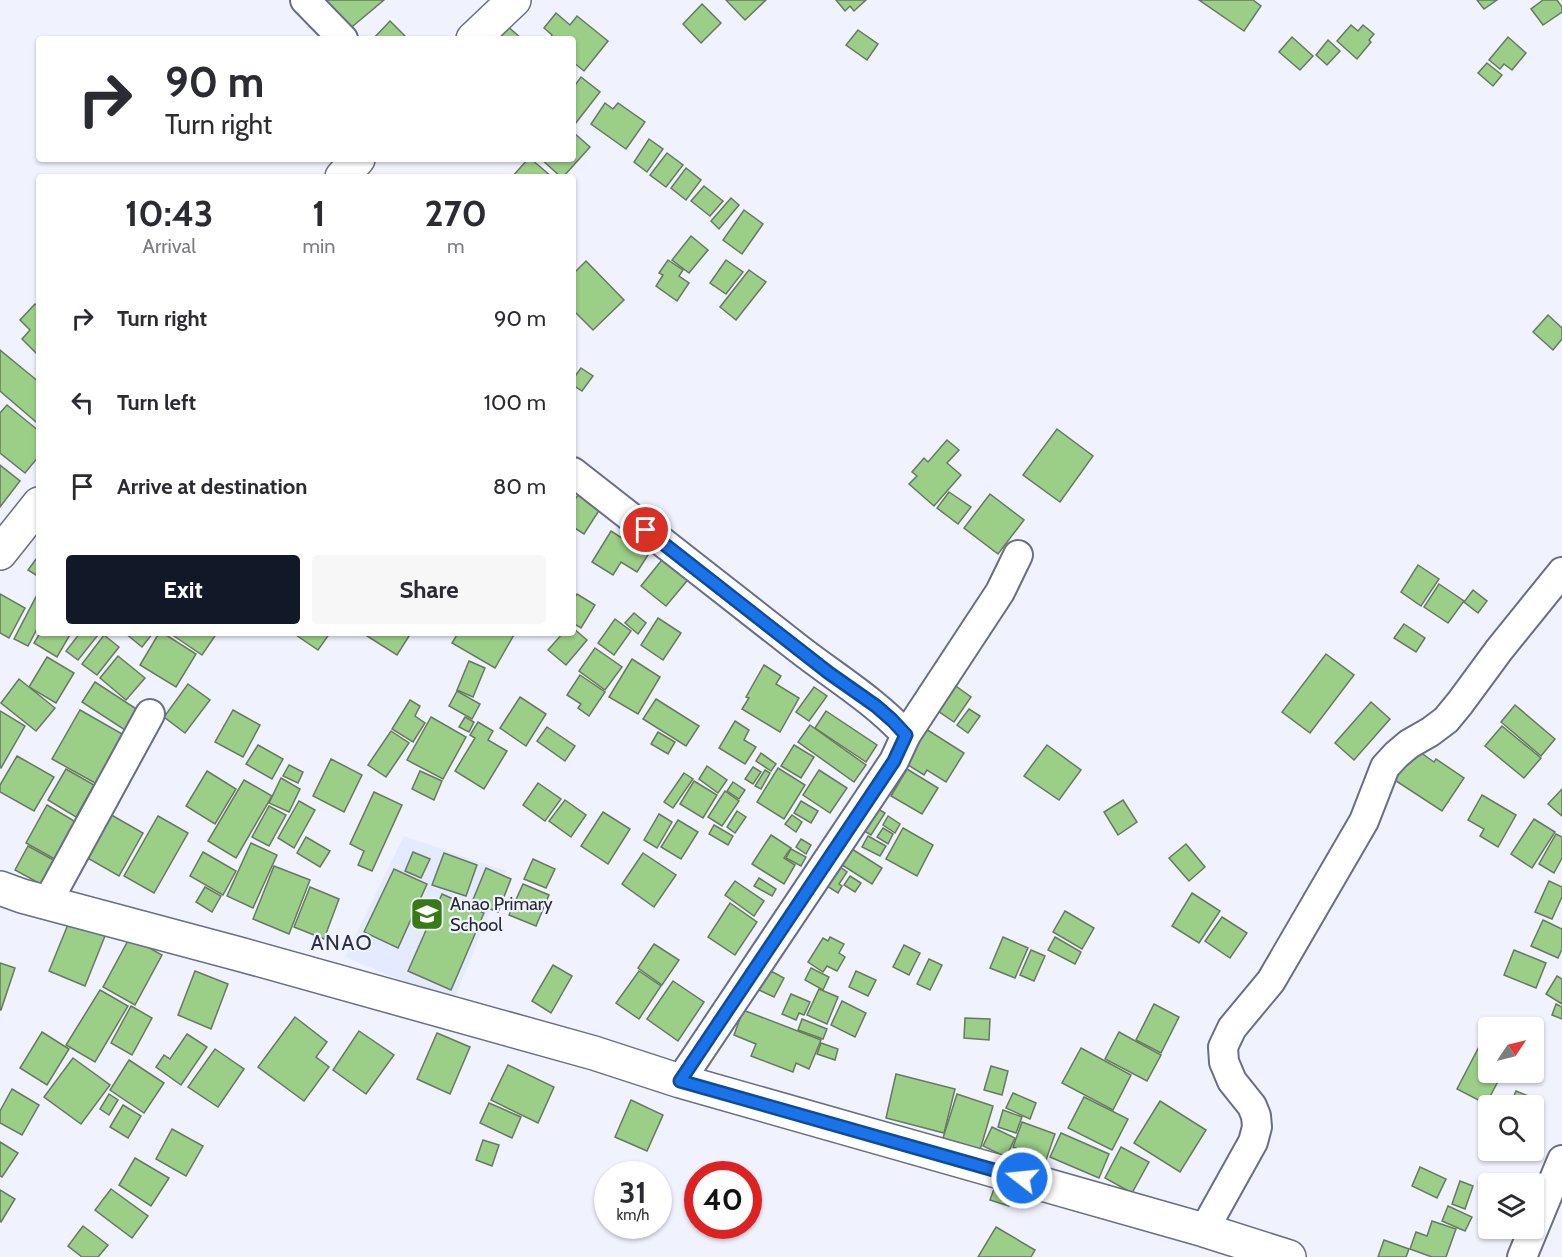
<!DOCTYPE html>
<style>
body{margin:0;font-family:Cabin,sans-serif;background:#f7f7f7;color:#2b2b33;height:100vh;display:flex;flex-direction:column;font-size:22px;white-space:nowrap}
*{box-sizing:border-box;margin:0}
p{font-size:20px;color:#7c7c81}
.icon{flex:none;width:33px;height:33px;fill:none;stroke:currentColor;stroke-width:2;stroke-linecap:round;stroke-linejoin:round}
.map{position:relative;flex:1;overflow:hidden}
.details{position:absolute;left:36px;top:174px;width:540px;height:462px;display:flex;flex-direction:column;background:#fff;border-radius:6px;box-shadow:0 2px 4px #0004}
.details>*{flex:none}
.guide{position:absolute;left:36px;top:36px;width:540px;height:126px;border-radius:6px;box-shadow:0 2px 4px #0004;background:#fff;color:#2b2b33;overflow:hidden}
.needle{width:39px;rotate:55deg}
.fabs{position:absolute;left:1478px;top:1017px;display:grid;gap:12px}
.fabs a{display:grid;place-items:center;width:66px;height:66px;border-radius:6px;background:#fff;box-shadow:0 2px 4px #0004;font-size:30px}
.speed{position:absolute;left:594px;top:1161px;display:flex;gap:12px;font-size:30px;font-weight:700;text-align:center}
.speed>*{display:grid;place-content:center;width:78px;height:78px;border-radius:50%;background:#fff;box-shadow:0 2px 4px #0004;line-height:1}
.speed small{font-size:15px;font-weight:400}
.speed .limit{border:9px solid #d22;background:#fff;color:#111}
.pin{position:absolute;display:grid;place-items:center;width:51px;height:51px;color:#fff;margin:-26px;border:3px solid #fff;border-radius:50%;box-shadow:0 2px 6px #0007}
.me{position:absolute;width:66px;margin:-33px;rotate:286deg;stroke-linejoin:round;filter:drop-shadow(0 0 4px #0008)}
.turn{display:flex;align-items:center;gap:21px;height:126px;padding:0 30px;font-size:27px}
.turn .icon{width:78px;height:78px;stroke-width:2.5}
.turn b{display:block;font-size:42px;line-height:51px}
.eta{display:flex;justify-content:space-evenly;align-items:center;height:102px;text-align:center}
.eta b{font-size:36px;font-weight:800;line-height:42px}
.cta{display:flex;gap:12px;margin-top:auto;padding:12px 30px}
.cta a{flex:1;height:69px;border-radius:6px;background:#111827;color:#fff;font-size:24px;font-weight:800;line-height:69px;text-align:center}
.cta a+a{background:#f7f7f7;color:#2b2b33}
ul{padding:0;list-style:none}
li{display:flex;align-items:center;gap:18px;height:84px;padding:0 30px}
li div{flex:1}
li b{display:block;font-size:22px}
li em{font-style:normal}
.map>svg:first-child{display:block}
</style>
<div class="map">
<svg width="1562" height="1257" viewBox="0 0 1562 1257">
<rect width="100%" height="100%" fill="#f0f3fe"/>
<polygon fill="#e4eaff" points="404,836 506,871 453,1002 345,957"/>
<g fill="#9bcf87" stroke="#687862" stroke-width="1.5">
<polygon points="321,0 384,0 347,31"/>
<polygon points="726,0 766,0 745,20"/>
<polygon points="836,0 866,0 854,11 850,6 845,11"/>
<polygon points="1199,0 1253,0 1261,6 1244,31"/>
<polygon points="1477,0 1497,0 1484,9"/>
<polygon points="1543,0 1557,0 1562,7 1562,12 1543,25 1531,9"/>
<polygon points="702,4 721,23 701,43 683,24"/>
<polygon points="556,13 570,25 577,16 608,41 584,71 573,62 573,39 550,39 552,35 544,28"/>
<polygon points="390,21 408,39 373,39"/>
<polygon points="1351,25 1358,31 1363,25 1374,34 1369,40 1371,42 1357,59 1337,41"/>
<polygon points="507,26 522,39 495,39"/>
<polygon points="858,30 878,44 867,60 846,45"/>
<polygon points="1292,37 1313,56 1300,70 1279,52"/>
<polygon points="1508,37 1526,53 1512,70 1504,64 1500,69 1489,60"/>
<polygon points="1328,40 1340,51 1327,65 1316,55"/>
<polygon points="1487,63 1502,75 1493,86 1478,73"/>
<polygon points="581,77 600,92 575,124 573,122 573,88"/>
<polygon points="605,103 613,109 618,103 645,122 626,149 591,124"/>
<polygon points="573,132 590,147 563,177 561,177 541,159 573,159"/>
<polygon points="649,139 663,149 647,172 634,162"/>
<polygon points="667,153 683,165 666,187 650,175"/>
<polygon points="528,159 531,159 552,177 512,177"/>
<polygon points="686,168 701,180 686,200 671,188"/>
<polygon points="704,186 723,201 710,216 691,201"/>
<polygon points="731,198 739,205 719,229 711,221"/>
<polygon points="744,210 763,224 742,254 723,240"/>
<polygon points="691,236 708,250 689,273 672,260"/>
<polygon points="668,260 683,270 679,276 689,283 677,301 656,286 663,275 659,273"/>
<polygon points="726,260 743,272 726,294 710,283"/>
<polygon points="586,261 624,300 593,330 573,310 573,274"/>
<polygon points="749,270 766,282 736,320 720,307"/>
<polygon points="35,304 39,307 39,356 22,339 30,330 20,320"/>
<polygon points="1548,315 1562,328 1562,339 1553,350 1533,332"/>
<polygon points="0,350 39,382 39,418 36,422 0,391"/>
<polygon points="581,368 593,376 582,391 573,385 573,379"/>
<polygon points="7,405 39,431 39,456 25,473 0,453 0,413"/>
<polygon points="1057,429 1093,456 1060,502 1023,475"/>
<polygon points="947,440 959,450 947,463 961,475 934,506 909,484 917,476 912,472 924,458 928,462"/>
<polygon points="0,465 20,481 0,507"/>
<polygon points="949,492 971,507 958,524 937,508"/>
<polygon points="990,494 1024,520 998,554 964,528"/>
<polygon points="578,495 600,509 584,534 573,527 573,502"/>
<polygon points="611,531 648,555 637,572 621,562 613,575 592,562"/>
<polygon points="39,555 39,577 28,570"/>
<polygon points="665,556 691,576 666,606 641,586"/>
<polygon points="1418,565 1439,579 1421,606 1401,592"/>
<polygon points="1439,584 1464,601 1448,623 1424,607"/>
<polygon points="1473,590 1487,601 1478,613 1464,602"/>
<polygon points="38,593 39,625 28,646 14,639"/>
<polygon points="0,594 25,608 9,638 0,633"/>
<polygon points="577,594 595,605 581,628 573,623 573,600"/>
<polygon points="634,613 646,623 638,634 625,623"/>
<polygon points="658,618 681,633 663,660 641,645"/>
<polygon points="615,619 631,631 614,655 598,643"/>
<polygon points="1404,624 1425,638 1416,652 1394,638"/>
<polygon points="573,628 587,640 566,665 548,650 563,633 573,633"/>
<polygon points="40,633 71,633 57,657 34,643"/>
<polygon points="80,633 95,633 98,635 78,660 66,651"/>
<polygon points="125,633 153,633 142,647"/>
<polygon points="159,633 163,633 196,654 176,687 140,665"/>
<polygon points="172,633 217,633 202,655 171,634"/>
<polygon points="297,633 330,633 318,650 296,635"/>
<polygon points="365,633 411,633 397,655 364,634"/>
<polygon points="458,633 515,633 495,668 452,643"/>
<polygon points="104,635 119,647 97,675 82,664"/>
<polygon points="595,648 622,667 605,690 579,671"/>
<polygon points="1326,654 1354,675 1310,733 1282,712"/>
<polygon points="118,656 145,678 126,700 100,678"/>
<polygon points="47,657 74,673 56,703 29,687"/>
<polygon points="632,659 660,677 638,714 609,697"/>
<polygon points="469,661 485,668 473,697 457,690"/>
<polygon points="764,665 781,676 776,684 799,698 780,732 742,709 749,698 746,697"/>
<polygon points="580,675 605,692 589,716 578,708 581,704 567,695"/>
<polygon points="19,679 55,708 36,731 1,703"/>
<polygon points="95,682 141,712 128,732 82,702"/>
<polygon points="188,684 210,700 185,733 164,717"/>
<polygon points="953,684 971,697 954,722 935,709"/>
<polygon points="814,687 827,696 809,721 796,712"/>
<polygon points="457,691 480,704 472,719 449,706"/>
<polygon points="520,697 546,714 526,746 500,728"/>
<polygon points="656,699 699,726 686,746 643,719"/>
<polygon points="410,700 420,706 415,716 425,723 413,742 392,729"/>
<polygon points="1371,702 1390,719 1354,760 1335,743"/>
<polygon points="1515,705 1555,739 1541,756 1501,722"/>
<polygon points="969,709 980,716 968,733 957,725"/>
<polygon points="80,710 131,739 104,788 52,759"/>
<polygon points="233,710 260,725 243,757 215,742"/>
<polygon points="0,711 25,726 1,768 0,767"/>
<polygon points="826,711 877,745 866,762 815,728"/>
<polygon points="431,717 466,737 443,779 407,760"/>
<polygon points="465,717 474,722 469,732 459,727"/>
<polygon points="735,721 749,730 744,740 756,747 745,764 719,748"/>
<polygon points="478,722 493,731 488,740 507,751 484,789 455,771 475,738 470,735"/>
<polygon points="918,724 964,753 946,782 927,770 924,775 897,758"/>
<polygon points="810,725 866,765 854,782 798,742"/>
<polygon points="1502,726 1541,758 1524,778 1485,746"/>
<polygon points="547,727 575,746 565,761 537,741"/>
<polygon points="391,731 409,743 386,777 368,765"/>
<polygon points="658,732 675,742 668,754 651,744"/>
<polygon points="258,745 283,759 272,779 246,764"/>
<polygon points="794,745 814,757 801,778 781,766"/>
<polygon points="1047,745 1081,770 1059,800 1024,776"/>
<polygon points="1410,745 1434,762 1436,759 1464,778 1442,811 1390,777"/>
<polygon points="761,753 776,764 771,771 756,761"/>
<polygon points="17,756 54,777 34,811 0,792 0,785"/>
<polygon points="331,759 362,775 344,812 313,796"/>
<polygon points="289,765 303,772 298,783 283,776"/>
<polygon points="707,766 727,780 718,793 699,779"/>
<polygon points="753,767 761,772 753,784 745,779"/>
<polygon points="778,768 805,785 784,819 757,802"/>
<polygon points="66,769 94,785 76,817 48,800"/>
<polygon points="907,769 938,788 922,814 891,796"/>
<polygon points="765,770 770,773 761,789 755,786"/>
<polygon points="819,770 847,788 830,813 803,795"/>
<polygon points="207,771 236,789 215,824 186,806"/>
<polygon points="420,771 442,781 434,800 412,789"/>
<polygon points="684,773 693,779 673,808 664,802"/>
<polygon points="281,778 300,789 289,812 269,803"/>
<polygon points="244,780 272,796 236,858 208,841"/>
<polygon points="694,781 717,795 703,818 680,804"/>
<polygon points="733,782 745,790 739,799 727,791"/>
<polygon points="538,783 561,799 545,821 523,805"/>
<polygon points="1562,789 1562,816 1548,804"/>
<polygon points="725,791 739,801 722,826 708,817"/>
<polygon points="374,792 402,805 372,871 358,865 364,851 350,844"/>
<polygon points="1482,795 1516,815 1498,847 1480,836 1484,829 1468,820"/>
<polygon points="565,800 586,815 571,837 549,821"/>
<polygon points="1123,800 1137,822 1118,835 1104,812"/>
<polygon points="299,801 315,810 294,848 278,838"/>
<polygon points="801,801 818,811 811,823 794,813"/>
<polygon points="47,805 81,825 60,862 26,843"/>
<polygon points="269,806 286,815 269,846 252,837"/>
<polygon points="873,806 885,813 871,835 859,828"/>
<polygon points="101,809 143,833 119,876 77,852"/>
<polygon points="737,811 746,817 735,833 727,827"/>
<polygon points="603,812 630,829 608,864 581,846"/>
<polygon points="659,814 672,822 657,848 644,840"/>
<polygon points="792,815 802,822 796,832 785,824"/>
<polygon points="158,816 188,833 154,893 124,876"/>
<polygon points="888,816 900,824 895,833 883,825"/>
<polygon points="1534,819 1555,832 1532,868 1511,854"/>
<polygon points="678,820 698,832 681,859 661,847"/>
<polygon points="714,825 733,836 728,845 709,834"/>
<polygon points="883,828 893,834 888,844 877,837"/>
<polygon points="903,828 933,845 917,876 886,859"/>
<polygon points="1556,834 1562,837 1562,858 1554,873 1539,864"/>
<polygon points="771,835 791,848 784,858 795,865 784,884 752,864"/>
<polygon points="868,836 886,846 880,856 862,847"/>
<polygon points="306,837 330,851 320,867 297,853"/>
<polygon points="801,839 811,845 806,854 796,847"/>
<polygon points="251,843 277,855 253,908 227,896"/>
<polygon points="1186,844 1205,867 1189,881 1169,858"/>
<polygon points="28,846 59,863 46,887 15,870"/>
<polygon points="791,849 806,857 801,866 786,858"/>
<polygon points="852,849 882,868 872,884 842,865"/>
<polygon points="203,852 236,871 223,895 190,876"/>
<polygon points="413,852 430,859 421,878 405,871"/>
<polygon points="444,853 477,865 466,896 432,885"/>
<polygon points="643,853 676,875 654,907 622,884"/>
<polygon points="533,859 555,869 546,888 524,879"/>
<polygon points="832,861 847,872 839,884 842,886 838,893 819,881"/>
<polygon points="274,866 310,880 289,934 253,919"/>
<polygon points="486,868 511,879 498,912 472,902"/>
<polygon points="394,869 427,884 398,948 364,932"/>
<polygon points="850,876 861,883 855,892 844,885"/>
<polygon points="759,878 776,889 772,896 754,886"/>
<polygon points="735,881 764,901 754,916 725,895"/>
<polygon points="1549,881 1562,887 1562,897 1552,919 1535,912"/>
<polygon points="523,884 549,895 536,926 509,915"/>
<polygon points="205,887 221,896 212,912 196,902"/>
<polygon points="310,887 339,899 324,939 294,927"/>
<polygon points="1192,893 1220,911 1199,943 1172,926"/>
<polygon points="442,894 484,913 451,990 408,971"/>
<polygon points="730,903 757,922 735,955 708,937"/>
<polygon points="1065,911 1094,928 1082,949 1053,932"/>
<polygon points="1222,917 1247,933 1230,958 1205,941"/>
<polygon points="1543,920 1562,929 1562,949 1558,958 1531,946"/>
<polygon points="69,922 105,936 85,986 49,971"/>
<polygon points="130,937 162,955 135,1005 103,987"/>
<polygon points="830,937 844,944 839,953 845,957 837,971 827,966 823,972 808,962 823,938 828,941"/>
<polygon points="1003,937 1028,948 1015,978 990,968"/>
<polygon points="1055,937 1081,952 1075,964 1048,950"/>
<polygon points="654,944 679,960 662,985 638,968"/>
<polygon points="904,945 920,953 909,975 893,967"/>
<polygon points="1031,950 1045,956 1034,981 1020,975"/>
<polygon points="1514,950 1546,963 1536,988 1504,975"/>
<polygon points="929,959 942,965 930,990 917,984"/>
<polygon points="0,963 15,968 1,1010 0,1010"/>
<polygon points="553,965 572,976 551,1013 532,1001"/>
<polygon points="811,968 829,977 823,990 805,980"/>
<polygon points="769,970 784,978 774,997 759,990"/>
<polygon points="195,971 228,984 211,1029 178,1015"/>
<polygon points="639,971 661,986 639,1019 616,1003"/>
<polygon points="856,971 876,980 868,996 849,987"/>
<polygon points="1557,976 1562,979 1562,1004 1546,994"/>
<polygon points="673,981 704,1002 678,1041 647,1019"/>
<polygon points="819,989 838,997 827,1024 807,1015"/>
<polygon points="100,990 128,1006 95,1062 66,1045"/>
<polygon points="791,994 810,1002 804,1015 799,1013 796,1020 782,1014"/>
<polygon points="842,1001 866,1013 855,1037 831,1025"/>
<polygon points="1154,1004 1179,1017 1161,1053 1136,1040"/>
<polygon points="1556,1004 1562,1007 1562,1019 1552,1015"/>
<polygon points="131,1006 152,1018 132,1055 111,1043"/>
<polygon points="743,1010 821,1040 809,1069 796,1063 793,1072 751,1056 756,1044 734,1035"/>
<polygon points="295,1017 327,1042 316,1057 329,1067 304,1101 258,1067"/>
<polygon points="965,1018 990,1019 989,1040 964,1038"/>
<polygon points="802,1019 827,1029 823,1039 798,1030"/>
<polygon points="359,1031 394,1055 366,1094 333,1070"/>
<polygon points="42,1032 69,1049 47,1085 20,1068"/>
<polygon points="1119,1032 1161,1055 1147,1081 1105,1059"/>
<polygon points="437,1033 470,1047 450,1094 417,1079"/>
<polygon points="187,1034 207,1047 181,1085 156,1067 164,1055 170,1059"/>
<polygon points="1482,1041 1488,1044 1488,1072 1503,1072 1486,1104 1457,1089"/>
<polygon points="821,1043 838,1049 835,1060 817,1054"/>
<polygon points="1081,1048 1131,1075 1113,1110 1062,1083"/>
<polygon points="215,1049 244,1069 218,1107 188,1087"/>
<polygon points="73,1058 110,1085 81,1124 44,1097"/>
<polygon points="129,1060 164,1083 144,1113 110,1090"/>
<polygon points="508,1065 554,1087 538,1123 491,1100"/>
<polygon points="991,1066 1008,1071 1002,1095 984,1090"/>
<polygon points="896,1074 955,1089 944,1133 886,1118"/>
<polygon points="12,1089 39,1105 22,1135 0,1123 0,1111"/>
<polygon points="1516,1091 1531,1097 1527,1106 1496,1106 1499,1098 1511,1103"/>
<polygon points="1013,1093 1036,1103 1030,1119 1006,1108"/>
<polygon points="109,1094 118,1100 109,1115 100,1109"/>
<polygon points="957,1094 993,1106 980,1150 943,1138"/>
<polygon points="1084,1097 1128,1119 1112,1150 1068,1128"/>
<polygon points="631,1100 663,1115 647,1151 615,1137"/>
<polygon points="1160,1101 1206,1130 1180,1172 1134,1143"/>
<polygon points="489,1103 521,1117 512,1138 480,1123"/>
<polygon points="123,1105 141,1116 128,1138 110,1127"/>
<polygon points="1003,1110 1022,1117 1016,1133 998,1127"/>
<polygon points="1022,1122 1055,1134 1046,1160 1013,1147"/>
<polygon points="992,1127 1015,1138 1006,1157 983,1146"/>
<polygon points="172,1129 203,1146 186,1176 156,1159"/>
<polygon points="1061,1133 1109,1154 1099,1178 1050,1157"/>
<polygon points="483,1140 499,1145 492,1166 476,1160"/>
<polygon points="0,1142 18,1153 2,1177 0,1176"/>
<polygon points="1121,1147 1149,1162 1132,1193 1105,1178"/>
<polygon points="135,1158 169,1178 151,1206 119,1185"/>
<polygon points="1420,1167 1446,1179 1437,1198 1412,1186"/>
<polygon points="1460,1181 1473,1186 1465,1209 1452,1204"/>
<polygon points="995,1186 1013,1192 1009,1206 990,1200"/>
<polygon points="111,1189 148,1216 132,1238 95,1210"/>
<polygon points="0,1190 15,1199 1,1222 0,1221"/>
<polygon points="1448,1206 1472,1217 1465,1231 1442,1221"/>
<polygon points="1432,1221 1456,1229 1446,1257 1432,1257 1410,1249 1416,1232 1427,1236"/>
<polygon points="83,1226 108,1245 98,1257 82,1257 68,1246"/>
<polygon points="996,1227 1035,1250 1031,1257 978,1257"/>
<polygon points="1384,1240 1409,1249 1406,1257 1378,1257"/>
</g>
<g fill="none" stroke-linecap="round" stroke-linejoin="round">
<defs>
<g id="minor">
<polyline points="305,0 343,39"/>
<path d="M573 472C648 531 724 590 799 649 835 677 875 701 906 735L894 761 680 1081"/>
<polyline points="906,735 1000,592 1018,555"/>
<polyline points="47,903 150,714"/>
<polyline points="1204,1230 1253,1142 1257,1127 1256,1116 1252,1106 1232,1081 1224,1062 1223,1047 1232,1028 1271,981 1364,821 1385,767 1396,755 1409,744 1430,732 1446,720 1460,703 1499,650 1562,572"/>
<polyline points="1522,1257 1562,1160"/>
</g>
<g id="tertiary">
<polyline points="473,39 514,0"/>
<polyline points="342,177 358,159"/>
<polyline points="0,553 39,504"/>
<polyline points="0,888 22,896 239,954 594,1053 680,1081 1204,1230 1289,1257"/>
</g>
</defs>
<use href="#minor" stroke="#686e87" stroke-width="32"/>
<use href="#tertiary" stroke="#686e87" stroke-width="36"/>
<use href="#minor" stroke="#fff" stroke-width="28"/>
<use href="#tertiary" stroke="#fff" stroke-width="33"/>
</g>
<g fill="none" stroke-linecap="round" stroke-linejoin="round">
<defs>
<polyline id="route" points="646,530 829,673 876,706 892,720 906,735 894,761 680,1081 1022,1178"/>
</defs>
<use href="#route" stroke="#114b97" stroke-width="15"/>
<use href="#route" stroke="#1a73e8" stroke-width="10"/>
</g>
<defs>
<symbol id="school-square" viewBox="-11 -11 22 22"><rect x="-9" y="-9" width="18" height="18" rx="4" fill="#397918" stroke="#f0f3fe"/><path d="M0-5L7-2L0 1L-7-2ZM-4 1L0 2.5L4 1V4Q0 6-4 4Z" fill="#fff"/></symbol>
</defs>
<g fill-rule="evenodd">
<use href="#school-square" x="408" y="895" width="38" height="38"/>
</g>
<g text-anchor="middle" stroke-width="4.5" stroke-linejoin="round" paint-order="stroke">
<g font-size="18" fill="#262933" stroke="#f0f3fe" text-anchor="start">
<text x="450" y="910">Anao Primary<tspan x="450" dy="21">School</tspan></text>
</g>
<g font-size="21" letter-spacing="1.5" fill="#2b3046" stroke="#f0f3fe">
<text x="342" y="950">ANAO</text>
</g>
</g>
</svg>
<div class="fabs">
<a><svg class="needle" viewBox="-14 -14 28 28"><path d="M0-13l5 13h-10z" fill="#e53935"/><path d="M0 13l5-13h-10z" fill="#7c7c81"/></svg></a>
<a><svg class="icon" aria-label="search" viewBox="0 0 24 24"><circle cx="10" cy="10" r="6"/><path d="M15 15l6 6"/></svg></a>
<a><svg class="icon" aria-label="layers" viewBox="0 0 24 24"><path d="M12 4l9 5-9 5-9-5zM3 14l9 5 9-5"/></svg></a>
</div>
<div class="speed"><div>31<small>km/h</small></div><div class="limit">40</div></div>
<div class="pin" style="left:646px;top:530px;background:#d93025"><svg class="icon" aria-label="arrive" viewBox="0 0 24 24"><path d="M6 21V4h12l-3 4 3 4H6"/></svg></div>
<svg class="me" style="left:1022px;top:1178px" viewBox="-20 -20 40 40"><circle r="17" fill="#1a73e8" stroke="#fff" stroke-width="3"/><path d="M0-11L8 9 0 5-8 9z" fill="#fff"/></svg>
<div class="guide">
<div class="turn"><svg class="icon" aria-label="right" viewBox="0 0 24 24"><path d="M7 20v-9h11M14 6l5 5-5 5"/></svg><div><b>90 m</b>Turn right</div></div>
</div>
<section class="details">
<div class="eta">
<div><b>10:43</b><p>Arrival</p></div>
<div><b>1</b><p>min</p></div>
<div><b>270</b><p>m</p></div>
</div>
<ul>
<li><svg class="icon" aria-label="right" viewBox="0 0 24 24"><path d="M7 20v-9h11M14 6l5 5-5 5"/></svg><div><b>Turn right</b></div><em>90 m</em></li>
<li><svg class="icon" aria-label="left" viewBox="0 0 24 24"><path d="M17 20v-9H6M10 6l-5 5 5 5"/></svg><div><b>Turn left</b></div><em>100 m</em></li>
<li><svg class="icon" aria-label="arrive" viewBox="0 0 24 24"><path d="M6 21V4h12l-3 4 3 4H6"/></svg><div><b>Arrive at destination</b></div><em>80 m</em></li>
</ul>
<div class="cta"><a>Exit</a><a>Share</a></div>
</section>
</div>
